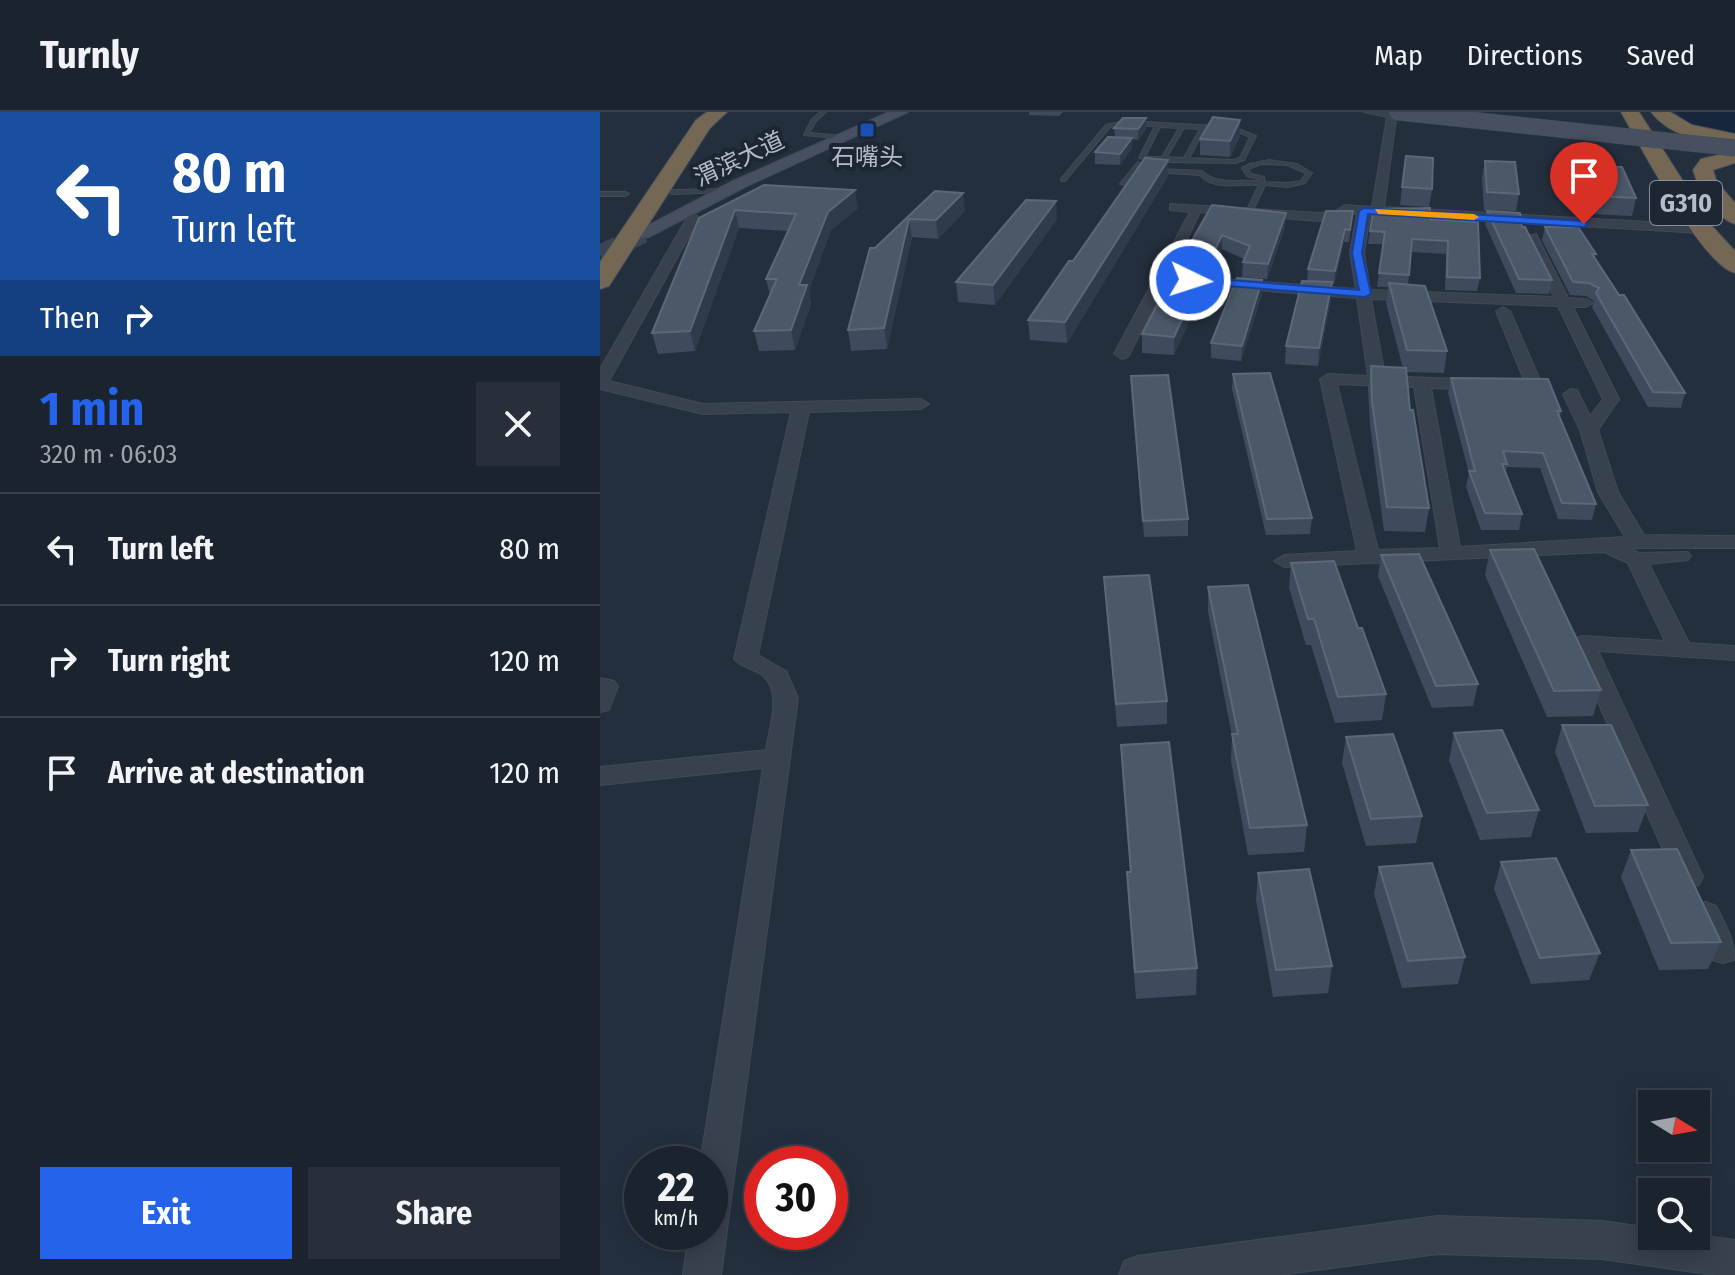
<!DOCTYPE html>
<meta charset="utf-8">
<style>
body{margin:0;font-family:"Fira Sans Condensed","Noto Sans SC",sans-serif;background:#282f3a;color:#f1f3f6;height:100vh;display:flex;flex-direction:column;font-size:30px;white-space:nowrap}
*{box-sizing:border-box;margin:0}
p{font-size:26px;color:#a0a4aa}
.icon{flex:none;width:44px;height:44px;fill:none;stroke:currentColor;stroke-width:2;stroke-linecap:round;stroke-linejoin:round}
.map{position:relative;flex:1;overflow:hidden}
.drawer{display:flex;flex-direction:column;background:#1b232e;width:600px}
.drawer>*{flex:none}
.hud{background:#1a4fa0;color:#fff;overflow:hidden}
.needle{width:52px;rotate:101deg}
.controls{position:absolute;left:1038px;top:978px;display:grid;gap:16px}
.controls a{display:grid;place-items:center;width:72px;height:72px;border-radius:0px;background:#1b232e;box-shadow:0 4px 20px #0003,0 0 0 2px #39404a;font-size:40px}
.speed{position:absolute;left:24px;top:1034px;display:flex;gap:16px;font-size:40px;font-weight:700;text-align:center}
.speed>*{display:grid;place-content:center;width:104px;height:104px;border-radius:50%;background:#1b232e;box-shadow:0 4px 20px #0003,0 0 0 2px #39404a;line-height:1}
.speed small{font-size:20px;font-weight:400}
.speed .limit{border:12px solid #d22;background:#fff;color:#111}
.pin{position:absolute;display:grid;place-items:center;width:68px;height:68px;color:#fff;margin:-82px -34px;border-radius:50% 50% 50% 0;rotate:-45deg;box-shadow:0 0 8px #0007}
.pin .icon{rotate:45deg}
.me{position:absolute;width:88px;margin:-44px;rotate:94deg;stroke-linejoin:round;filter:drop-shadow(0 0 6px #0008)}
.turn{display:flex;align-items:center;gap:28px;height:168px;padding:0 40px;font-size:36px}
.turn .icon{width:104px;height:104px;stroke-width:2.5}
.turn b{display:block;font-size:56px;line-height:68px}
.then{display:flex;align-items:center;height:76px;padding:0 40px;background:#0003;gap:16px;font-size:30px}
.round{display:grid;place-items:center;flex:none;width:84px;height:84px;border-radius:0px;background:#282f3a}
.summary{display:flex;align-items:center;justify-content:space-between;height:136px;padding:0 40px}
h1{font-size:48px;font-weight:700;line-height:60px;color:#2563eb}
.primary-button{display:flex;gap:16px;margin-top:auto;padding:16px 40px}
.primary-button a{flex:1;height:92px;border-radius:0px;background:#2563eb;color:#fff;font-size:32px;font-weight:700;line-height:92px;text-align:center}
.primary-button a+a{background:#282f3a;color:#f1f3f6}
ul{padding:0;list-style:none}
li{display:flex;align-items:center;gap:24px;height:112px;padding:0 40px;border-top:2px solid #39404a}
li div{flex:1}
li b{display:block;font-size:30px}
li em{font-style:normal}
header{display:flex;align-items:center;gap:48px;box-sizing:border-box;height:112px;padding:0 40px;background:#1b232e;border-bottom:2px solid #39404a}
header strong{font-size:38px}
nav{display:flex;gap:44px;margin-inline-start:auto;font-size:28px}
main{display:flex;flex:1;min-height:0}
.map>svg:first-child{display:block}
</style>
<header>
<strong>Turnly</strong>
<nav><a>Map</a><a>Directions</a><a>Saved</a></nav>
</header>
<main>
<section class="drawer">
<div class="hud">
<div class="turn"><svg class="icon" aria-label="left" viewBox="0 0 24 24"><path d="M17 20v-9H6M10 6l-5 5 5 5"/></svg><div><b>80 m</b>Turn left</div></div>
<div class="then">Then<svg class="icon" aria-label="right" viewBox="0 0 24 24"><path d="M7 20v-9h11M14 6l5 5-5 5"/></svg></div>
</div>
<div class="summary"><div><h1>1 min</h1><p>320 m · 06:03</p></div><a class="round"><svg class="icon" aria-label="close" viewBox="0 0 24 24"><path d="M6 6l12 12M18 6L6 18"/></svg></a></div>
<ul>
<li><svg class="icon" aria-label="left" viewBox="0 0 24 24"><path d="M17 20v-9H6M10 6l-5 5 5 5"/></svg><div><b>Turn left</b></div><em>80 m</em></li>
<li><svg class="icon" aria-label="right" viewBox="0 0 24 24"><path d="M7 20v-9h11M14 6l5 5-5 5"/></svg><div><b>Turn right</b></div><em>120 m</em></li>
<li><svg class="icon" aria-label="arrive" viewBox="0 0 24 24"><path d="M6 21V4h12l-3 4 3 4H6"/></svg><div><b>Arrive at destination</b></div><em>120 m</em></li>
</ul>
<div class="primary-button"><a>Exit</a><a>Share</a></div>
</section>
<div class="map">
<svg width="1135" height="1163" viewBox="0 0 1135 1163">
<rect width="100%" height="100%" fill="#242f3e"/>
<polygon fill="#17263c" points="1077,0 1135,0 1135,21 1084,13"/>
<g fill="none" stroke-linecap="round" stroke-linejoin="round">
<polyline stroke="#3a4453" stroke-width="20" stroke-dasharray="20 10" stroke-linecap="butt" points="0,143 43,121"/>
<defs>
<g id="lane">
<polygon points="221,0 226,0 216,9 209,21 243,24 245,27 204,23 212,7"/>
<path d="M525 9 634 15 656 24 644 48 635 51 563 50 539 46 555 14 525 13 510 15 465 69H461V67L506 13ZM560 15 579 16 562 45H545ZM584 16 600 17 584 46 567 45ZM605 17 633 18 650 25 640 46 633 48 589 46Z"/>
<path d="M669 48 697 52 712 61 705 71 688 75 665 73 652 100 649 102 646 100 659 73C641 71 612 79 600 63L536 59 525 73 520 72 538 50 541 52 538 56 602 59C617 74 639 67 659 69V67L647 64 642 56 650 52ZM661 52 687 53 706 61 701 69 688 71 665 70 664 65 651 62 648 57Z"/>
<polygon points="125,77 127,80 72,82 69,80 72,78"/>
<polygon points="0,80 26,80 29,82 26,84 0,84"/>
</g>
<g id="street">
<path d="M764 0H792L827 7 822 10 796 7 784 95 1102 113 1108 117 1102 121 770 102 764 141 770 178 954 185 925 125 936 122 968 186 986 187 993 191 986 195H973L1019 287 998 318 1018 380 1044 423 1135 424V436H1029L1039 441 1088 440 1091 444 1088 448 1049 452 1089 531 1135 534V548L998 539 1103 765 1099 773 1089 776 1079 773 1075 765 972 531 975 526 983 524 1065 529 1028 451 1004 440 684 455 674 449 684 443 757 439 720 267 728 262 768 264 757 186 566 171 528 245 522 247 514 242 590 100 570 98V92L720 101 734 100 745 93 772 95 787 5ZM600 100 720 109 757 101 750 141 756 177 570 163ZM771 187 958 194 1003 287 990 304 977 278 971 277 963 282 980 318 998 380 1025 425 860 435 831 276 935 280 943 275 910 199 903 195 896 199 925 270 785 264ZM737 272 814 275 840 436 778 438Z"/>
<path d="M86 95 99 106 9 269 103 292 321 287 329 292 321 297 209 300 158 543 186 559 198 586 121 1163H83L89 1120H110V1052H100L163 656 0 673V655L166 638C169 616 183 579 162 563 153 556 141 556 134 547L191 300 103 302 0 277V257L87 106 80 99Z"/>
<polygon points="0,566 14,569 18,574 9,598 0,600"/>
<path d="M1106 790 1116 794C1125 811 1135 829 1134 848L1123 851 1112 848 1091 802 1096 794Z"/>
<polygon points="838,1104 1002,1109 1052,1116 1052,1124 1096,1123 1135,1128 1135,1163 1115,1163 1002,1147 838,1142 679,1163 519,1163 524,1149 538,1144"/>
</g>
<polygon id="secondary" points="289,0 308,0 145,75 49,125 43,126 34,121 133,69"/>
<g id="highway">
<polygon points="107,0 127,0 110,16 9,174 0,177 0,150 96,8"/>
<path d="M1021 0H1039L1111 113 1135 139V161C1102 153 1040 33 1021 0Z"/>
<path d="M1051 0H1070L1092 13 1135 22V34C1104 29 1071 26 1051 0Z"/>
<path d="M1135 39V51L1113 58 1117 70 1135 91V112C1117 107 1098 76 1093 58L1101 47Z"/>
</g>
</defs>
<use href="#lane" stroke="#414a57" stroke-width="2"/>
<use href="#street" stroke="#414a57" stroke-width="2"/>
<use href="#secondary" stroke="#414a57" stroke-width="2"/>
<use href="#highway" stroke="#434c59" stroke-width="2"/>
<use href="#lane" fill="#38414e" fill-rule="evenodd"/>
<use href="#street" fill="#38414e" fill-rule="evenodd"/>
<use href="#secondary" fill="#465061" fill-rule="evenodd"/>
<use href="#highway" fill="#746855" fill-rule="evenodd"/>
<defs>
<polyline id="secondary-bridge" points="797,0 1135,36"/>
</defs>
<use href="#secondary-bridge" stroke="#414a57" stroke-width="17" stroke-linecap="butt"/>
<use href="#secondary-bridge" stroke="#465061" stroke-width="16"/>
</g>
<g fill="#3f4b5c">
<polygon points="429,0 463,0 459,4 429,3"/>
<polygon points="546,6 546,17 538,28 532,27 532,36 520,53 495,52 495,40 515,25 514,16"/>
<polygon points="640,8 640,24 630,45 600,43 600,27"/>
<polygon points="806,44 832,77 829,95 800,93"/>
<polygon points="885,49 919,82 916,99 884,98 882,66"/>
<polygon points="982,53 1036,86 1032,104 990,102 979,70"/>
<polygon points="568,64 467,231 430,228 428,208 473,149"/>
<polygon points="164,73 258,96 231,118 209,178 211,192 195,238 159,239 154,219 170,183 166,167 188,119 139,116 95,239 58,242 52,221 99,106"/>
<polygon points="335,79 365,99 338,127 312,125 287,237 251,239 248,218 275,136"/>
<polygon points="612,93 686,101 685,115 667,167 642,165 643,150 644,147 622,137 610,163 604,163 604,177 574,243 542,241 542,222 564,189 581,158 582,146"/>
<polygon points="753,99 749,130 744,130 734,172 732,172 731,187 718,254 685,252 686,234 707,169 708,157"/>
<polygon points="887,99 922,115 952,168 949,182 916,181 885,112"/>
<polygon points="773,100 830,107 880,166 877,179 845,178 846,142 811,140 808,172 847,239 844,261 806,260 810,298 829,396 825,420 784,419 770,313 768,276 771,254 803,256 786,191 788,175 777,175 783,132 768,132"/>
<polygon points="457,107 395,193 358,190 356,170"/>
<polygon points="945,115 996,142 995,146 1085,281 1081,296 1048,295 992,195 994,189 986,184 970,183 942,128"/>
<polygon points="662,182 641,249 611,246 611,231"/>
<polygon points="633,262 712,406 710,422 666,423 632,277"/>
<polygon points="531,264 588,407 588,424 544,425"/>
<polygon points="851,266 961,299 960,305 996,392 992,408 958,407 940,356 907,355 906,360 922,402 919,418 881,418 866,375 869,361 848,281"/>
<polygon points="890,438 1001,578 993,604 947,605 885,463"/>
<polygon points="781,443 878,572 873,594 832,596 778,464"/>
<polygon points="691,451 758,516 786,582 782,608 735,611 711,533 706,533 689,476"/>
<polygon points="504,465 567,589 567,612 517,615"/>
<polygon points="608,475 707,713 704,740 648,743 631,649 632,624 608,500"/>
<polygon points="962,613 1048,693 1038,720 986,721 955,640"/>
<polygon points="854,621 939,698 931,725 880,728 849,648"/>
<polygon points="746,625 822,704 816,731 766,734 742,651"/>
<polygon points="521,633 597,856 596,883 536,887 528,787 527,760 530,760 522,660"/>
<polygon points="1031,738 1121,830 1108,857 1059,858 1021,765"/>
<polygon points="901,750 1000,841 989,868 931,872 894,777"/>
<polygon points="779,755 865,845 858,872 802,876 774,782"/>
<polygon points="658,761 732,854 728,881 673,885 656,788"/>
</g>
<g fill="#2f3b4b">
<polygon points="546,6 546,17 538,28 538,17"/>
<polygon points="640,8 640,24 630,45 630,29"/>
<polygon points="532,26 532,36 520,53 520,42"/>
<polygon points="568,48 568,64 467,231 465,210"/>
<polygon points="255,78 258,96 231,118 209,178 211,192 195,238 191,218 199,173 228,100"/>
<polygon points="363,81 365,99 338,127 336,108"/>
<polygon points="456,89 457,107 395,193 393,173"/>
<polygon points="135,98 139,116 95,239 90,219"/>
<polygon points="686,101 685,115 667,167 668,152"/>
<polygon points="309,107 312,125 287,237 284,216"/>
<polygon points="745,117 744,130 734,172 735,159"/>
<polygon points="622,123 622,137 610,163 610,148"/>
<polygon points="604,160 604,177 574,243 574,225"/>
<polygon points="662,168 662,182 641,249 642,234"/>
<polygon points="732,170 731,187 718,254 719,236"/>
</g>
<g fill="#4b5868" stroke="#5c6777" stroke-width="2">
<polygon points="613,5 640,8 630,29 600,27"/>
<polygon points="523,6 546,6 538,17 514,16"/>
<polygon points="508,25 532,26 520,42 495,40"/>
<polygon points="806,44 833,46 832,77 802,75"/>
<polygon points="545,46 568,48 465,210 428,208 469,149 473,149"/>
<polygon points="885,49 915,50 919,82 887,80"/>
<polygon points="982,53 1022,55 1036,86 994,84"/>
<polygon points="164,73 255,78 228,100 199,173 207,173 191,218 154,219 177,167 166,167 196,102 135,98 90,219 52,221 99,106"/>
<polygon points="335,79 363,81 336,108 309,107 284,216 248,218 270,136 275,136"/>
<polygon points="426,88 456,89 393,173 356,170"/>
<polygon points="612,93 686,101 668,152 643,150 650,134 622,123 610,148 582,146"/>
<polygon points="830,96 830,107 878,110 880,166 847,165 848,129 812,127 809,163 779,161 785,120 770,119 773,100 779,101 780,97"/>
<polygon points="726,99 753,99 750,118 745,117 735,159 708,157"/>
<polygon points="887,99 920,101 922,115 925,115 952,168 919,167"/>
<polygon points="945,115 978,115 996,142 992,142 1019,183 1024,183 1085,281 1053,280 996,181 999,176 989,171 973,170"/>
<polygon points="580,158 604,160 574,225 542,222 559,189 564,189"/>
<polygon points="637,166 662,168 642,234 611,231"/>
<polygon points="702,169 732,170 719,236 686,234"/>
<polygon points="789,171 825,174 847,239 807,238"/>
<polygon points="771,254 806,256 810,298 813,298 829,396 787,395 772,290"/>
<polygon points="670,261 712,406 667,407 633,262"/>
<polygon points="568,263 588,407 543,409 531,264"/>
<polygon points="851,266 948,267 961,299 957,299 996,392 962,391 943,341 903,339 907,352 902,352 922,402 885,401 869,359 875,359"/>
<polygon points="934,437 1001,578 954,579 890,438"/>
<polygon points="819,442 878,572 836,574 781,443"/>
<polygon points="734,449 758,516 762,516 786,582 738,585 714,507 708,507 691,451"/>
<polygon points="549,463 567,589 516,592 504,465"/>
<polygon points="648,473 707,713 650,716 632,622 638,622 608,475"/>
<polygon points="962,613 1011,613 1048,693 995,694"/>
<polygon points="902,618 939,698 887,701 854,621"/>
<polygon points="793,622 822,704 771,707 746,625"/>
<polygon points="569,630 597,856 535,860 527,760 531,760 521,633"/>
<polygon points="1077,737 1121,830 1071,831 1031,738"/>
<polygon points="956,746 1000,841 940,846 901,750"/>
<polygon points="832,751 865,845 808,849 779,755"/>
<polygon points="709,757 732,854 676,858 658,761"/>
</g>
<polygon fill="#2563eb" stroke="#184099" stroke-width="2" points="764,96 984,109 988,112 984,115 768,102 762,141 771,182 765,185 590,171 585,168 590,165 759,178 752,141 759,99"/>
<polygon fill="#f59e0b" points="775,97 874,102 879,105 874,108 778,102"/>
<rect fill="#1a4fb4" stroke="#1d2633" stroke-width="3" x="259" y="10" width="16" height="16" rx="4"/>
<g text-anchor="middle" stroke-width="8" stroke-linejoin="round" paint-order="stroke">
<g font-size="24" fill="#b4bcc9" stroke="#1d2633">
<text x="267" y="53">石嘴头</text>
</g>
<g font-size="24" fill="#b4bcc9" stroke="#1d2633">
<text transform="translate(139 47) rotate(-25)" y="8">渭滨大道</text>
</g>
<rect fill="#1d2633" stroke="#878f9c" stroke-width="2" x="1050" y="69" width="72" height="44" rx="6"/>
<g font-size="26" font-weight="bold" fill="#b4bcc9">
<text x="1086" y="100">G310</text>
</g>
</g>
</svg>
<div class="controls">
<a><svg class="needle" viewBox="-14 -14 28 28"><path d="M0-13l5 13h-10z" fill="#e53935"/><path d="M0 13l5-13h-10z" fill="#a0a4aa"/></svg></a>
<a><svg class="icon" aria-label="search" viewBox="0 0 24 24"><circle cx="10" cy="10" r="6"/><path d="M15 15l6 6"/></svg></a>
</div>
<div class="speed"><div>22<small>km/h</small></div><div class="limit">30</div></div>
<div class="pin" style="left:984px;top:112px;background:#d93025"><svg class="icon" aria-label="arrive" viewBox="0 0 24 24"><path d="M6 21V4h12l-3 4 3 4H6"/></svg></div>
<svg class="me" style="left:590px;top:168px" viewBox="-20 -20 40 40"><circle r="17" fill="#2563eb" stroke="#fff" stroke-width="3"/><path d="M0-11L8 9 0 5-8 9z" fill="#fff"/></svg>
</div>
</main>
